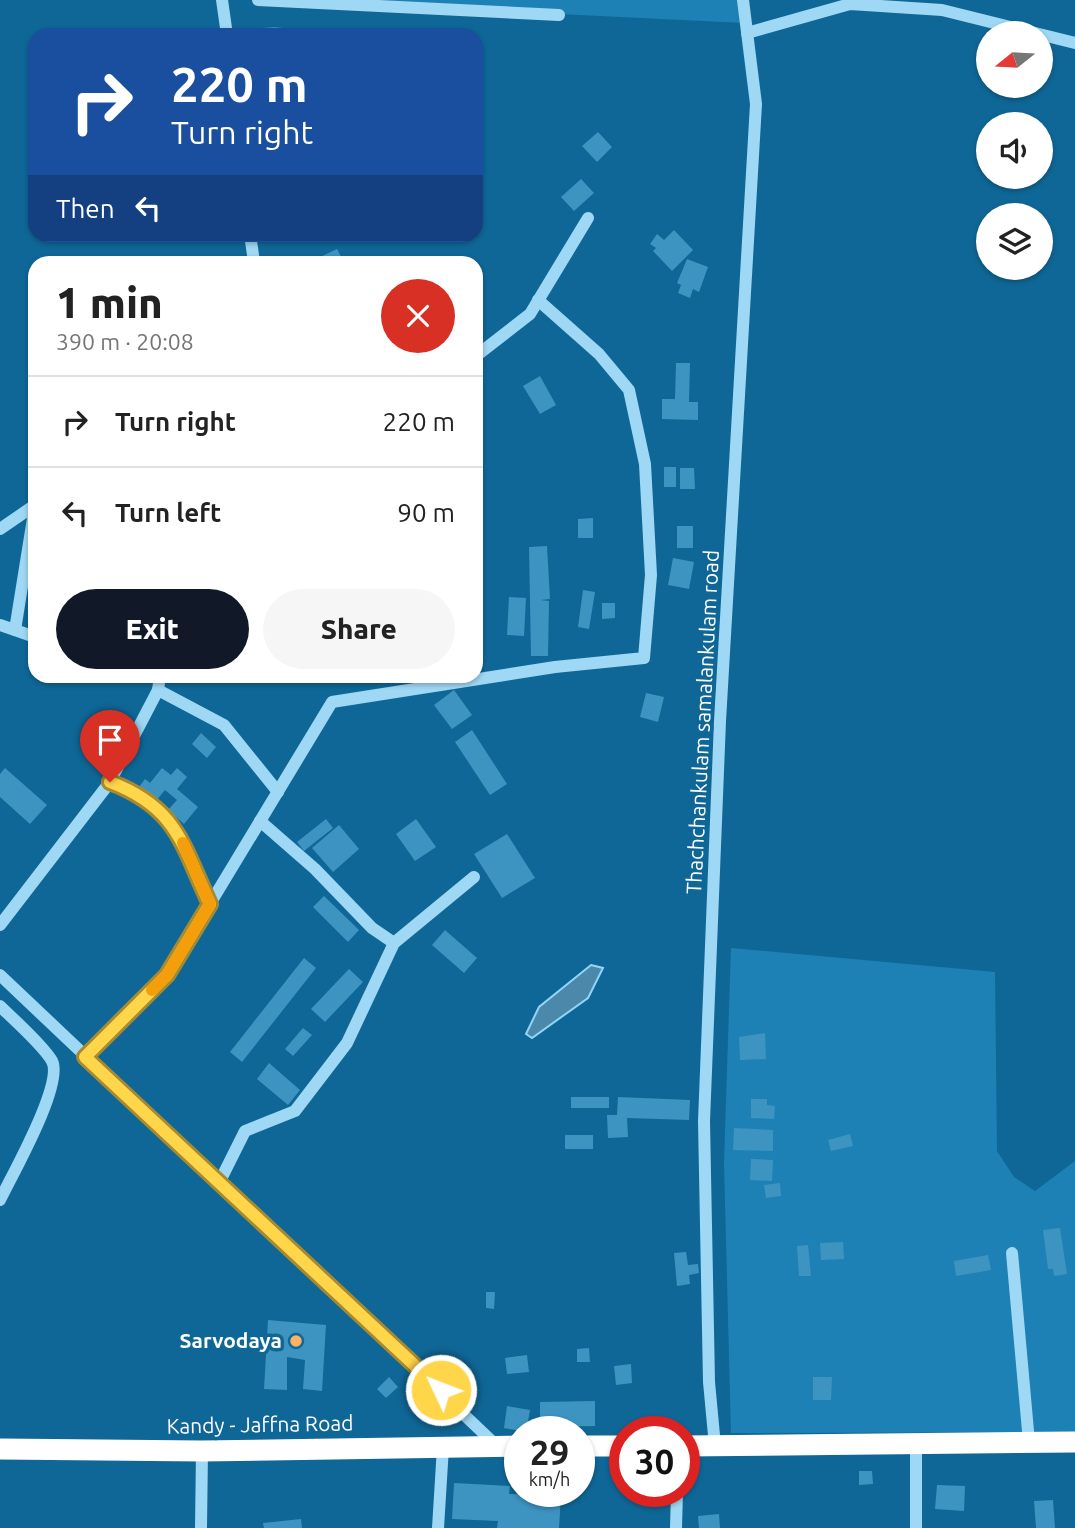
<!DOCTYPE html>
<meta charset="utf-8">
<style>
body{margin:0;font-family:Ubuntu,sans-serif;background:#f6f6f6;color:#222;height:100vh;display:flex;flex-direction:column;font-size:26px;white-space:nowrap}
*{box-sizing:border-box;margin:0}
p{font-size:23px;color:#767676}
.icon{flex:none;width:38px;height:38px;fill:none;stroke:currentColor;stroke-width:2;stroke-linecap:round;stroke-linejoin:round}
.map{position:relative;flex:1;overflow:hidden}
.side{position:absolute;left:28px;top:256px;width:455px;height:427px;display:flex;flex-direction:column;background:#fff;border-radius:21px;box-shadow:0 2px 5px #0004}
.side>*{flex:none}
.banner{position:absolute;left:28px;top:28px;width:455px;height:214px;border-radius:21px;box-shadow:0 2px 5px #0004;background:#1a4fa0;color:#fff;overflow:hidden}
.needle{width:46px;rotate:252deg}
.controls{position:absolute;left:976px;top:21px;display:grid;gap:14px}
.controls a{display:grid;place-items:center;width:77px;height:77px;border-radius:50%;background:#fff;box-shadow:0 2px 5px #0004;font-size:35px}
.speed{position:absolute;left:504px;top:1416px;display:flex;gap:14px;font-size:35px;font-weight:700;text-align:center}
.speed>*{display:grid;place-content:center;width:91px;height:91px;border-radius:50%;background:#fff;box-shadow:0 2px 5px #0004;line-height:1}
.speed small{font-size:18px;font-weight:400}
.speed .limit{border:10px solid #d22;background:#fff;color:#111}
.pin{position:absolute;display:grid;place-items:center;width:60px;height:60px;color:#fff;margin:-72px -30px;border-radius:50% 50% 50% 0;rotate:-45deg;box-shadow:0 0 7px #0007}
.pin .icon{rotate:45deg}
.me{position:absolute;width:77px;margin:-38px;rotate:313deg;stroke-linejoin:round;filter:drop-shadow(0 0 5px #0008)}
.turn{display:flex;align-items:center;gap:24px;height:147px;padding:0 28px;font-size:32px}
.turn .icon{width:91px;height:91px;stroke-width:2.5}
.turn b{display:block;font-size:49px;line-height:60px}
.then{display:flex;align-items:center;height:66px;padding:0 28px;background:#0003;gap:14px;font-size:26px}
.round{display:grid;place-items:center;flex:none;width:74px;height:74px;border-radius:37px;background:#f6f6f6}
.summary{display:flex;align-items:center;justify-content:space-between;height:119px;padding:0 28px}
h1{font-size:42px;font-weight:800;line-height:52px}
.cta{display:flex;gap:14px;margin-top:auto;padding:14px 28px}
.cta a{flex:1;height:80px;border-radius:42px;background:#111827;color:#fff;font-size:28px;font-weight:800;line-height:80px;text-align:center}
.cta a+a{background:#f6f6f6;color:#222}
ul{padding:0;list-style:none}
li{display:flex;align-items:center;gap:21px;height:91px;padding:0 28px;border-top:2px solid #e0e0e0}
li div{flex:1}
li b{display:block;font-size:26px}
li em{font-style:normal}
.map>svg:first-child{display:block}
</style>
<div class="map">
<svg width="1075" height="1528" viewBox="0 0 1075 1528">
<rect width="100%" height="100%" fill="#0f6797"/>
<g fill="#1e81b5">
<polygon points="270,0 741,0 744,23"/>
<polygon points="731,948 995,972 997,1151 1014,1177 1035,1191 1075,1161 1075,1432 731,1433 724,1163"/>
</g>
<polygon fill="#4b88aa" stroke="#90d6f8" stroke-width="2" points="591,965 603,968 588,998 532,1038 526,1034 539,1007"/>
<g fill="#3d94c1">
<polygon points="275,27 308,31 308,35 263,35 262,28"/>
<polygon points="598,132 612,147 597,162 582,146"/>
<polygon points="581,179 594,193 574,211 561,197"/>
<polygon points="674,230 693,250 672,271 653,251 656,248 650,244 657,234 664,240"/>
<polygon points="337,249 344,262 320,262 318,258"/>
<polygon points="687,259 708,267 699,292 693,289 690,298 678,293 681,285 677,283"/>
<polygon points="676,363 690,363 689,402 698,402 698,420 662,419 662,399 675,399"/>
<polygon points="540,376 556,405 540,414 523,386"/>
<rect x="664" y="467" width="12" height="20"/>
<polygon points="680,468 694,468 695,489 680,489"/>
<polygon points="593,518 593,538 578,538 578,519"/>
<rect x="677" y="526" width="16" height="22"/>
<polygon points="547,546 550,599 540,600 549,601 548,656 531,656 529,547"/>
<polygon points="673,558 694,562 689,589 668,585"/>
<polygon points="583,590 595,592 589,629 578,627"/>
<polygon points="509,597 526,598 524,636 507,635"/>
<polygon points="602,603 615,603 615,618 602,619"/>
<polygon points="454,690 472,715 452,729 434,705"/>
<polygon points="646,693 664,697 658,722 640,717"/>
<polygon points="472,730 507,784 490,795 455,742"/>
<polygon points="201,733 216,747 207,758 192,744"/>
<polygon points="5,768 47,805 30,824 0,797 0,774"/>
<polygon points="162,768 171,775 177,768 187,777 177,789 198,807 184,824 168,810 159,821 148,811 156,801 168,810 177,800 165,790 156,801 139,787 145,779 150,783"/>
<polygon points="326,819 333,828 304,851 297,842"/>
<polygon points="416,819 436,847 415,861 396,834"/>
<polygon points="339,825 359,849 333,872 312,848"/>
<polygon points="507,834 535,878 502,898 474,854"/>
<polygon points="324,896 359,930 348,942 313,907"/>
<polygon points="445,930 477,958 464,973 432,945"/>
<polygon points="304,958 316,968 242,1062 230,1052"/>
<polygon points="349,969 363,982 325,1022 311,1009"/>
<polygon points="303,1028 312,1035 293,1056 285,1049"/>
<polygon points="765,1033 766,1059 740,1060 739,1037"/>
<polygon points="269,1063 300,1090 288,1105 257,1079"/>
<rect x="571" y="1097" width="38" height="11"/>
<polygon points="618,1097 690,1100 689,1120 627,1118 628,1137 608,1138 607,1115 617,1115"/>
<polygon points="751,1099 767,1099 767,1105 775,1106 774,1119 751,1118"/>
<polygon points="734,1128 773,1130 773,1151 733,1150"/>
<polygon points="850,1134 853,1146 831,1151 828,1140"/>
<rect x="565" y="1135" width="28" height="14"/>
<polygon points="751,1159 773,1160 772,1181 750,1180"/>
<polygon points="780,1183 781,1196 766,1198 764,1185"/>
<polygon points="1060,1228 1067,1274 1054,1276 1053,1269 1048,1269 1043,1230"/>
<polygon points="843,1242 844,1259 821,1260 820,1243"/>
<polygon points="808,1245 811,1276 799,1276 797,1246"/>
<polygon points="686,1252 688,1265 698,1264 699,1273 689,1275 690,1284 677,1286 674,1253"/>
<polygon points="988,1255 991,1270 956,1276 954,1261"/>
<polygon points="486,1292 495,1292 494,1309 486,1308"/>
<polygon points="268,1320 326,1325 322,1391 303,1389 305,1360 287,1357 287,1390 264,1389"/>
<polygon points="589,1348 590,1362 577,1362 577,1349"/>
<polygon points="527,1355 529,1372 507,1374 505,1358"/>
<polygon points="631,1364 632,1383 616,1385 614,1366"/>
<polygon points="389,1377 398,1387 386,1398 377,1389"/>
<polygon points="813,1377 832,1377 831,1400 813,1400"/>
<polygon points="595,1401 595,1426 540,1427 540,1402"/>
<polygon points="507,1406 530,1410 526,1432 504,1428"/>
<polygon points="859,1471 872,1471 873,1484 859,1485"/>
<polygon points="454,1483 510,1486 509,1494 561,1495 559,1528 497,1528 498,1521 452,1519"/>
<polygon points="937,1485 965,1486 964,1511 935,1509"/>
<polygon points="1053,1500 1055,1528 1036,1528 1034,1501"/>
<polygon points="719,1514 720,1528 699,1528 698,1516"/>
<polygon points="301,1519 302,1528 264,1528 263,1523"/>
</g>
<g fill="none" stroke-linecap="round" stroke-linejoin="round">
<g stroke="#9fd8f4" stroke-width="12">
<polyline points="222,0 227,35"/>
<polyline points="258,0 559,15"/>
<polyline points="747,33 850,4 942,10 1075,43"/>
<polyline points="250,234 254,262"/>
<polyline points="476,356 530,314 588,218"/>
<polyline points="0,529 35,505"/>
<polyline points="0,625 35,637"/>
<polyline points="15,630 35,506"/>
<polyline points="158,690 224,725 278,792"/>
<path d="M110 782C178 808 182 845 210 904"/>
<polyline points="260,821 315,869 372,928 394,943"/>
<polyline points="0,925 110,782 158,690 160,676"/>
<polyline points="0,975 497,1446"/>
<path d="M0 1006C14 1020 43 1045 52 1061 64 1084 12 1175 0 1200"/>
<polyline points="85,1057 167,975 332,702 555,667 644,658 651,575 645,464 629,390 599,354 538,300"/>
<polyline points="219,1183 245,1131 295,1111 347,1043 394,943 474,877"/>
<polyline points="1012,1253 1029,1442"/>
<polyline points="916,1444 916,1528"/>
<polyline points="715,1446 709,1382 704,1121 720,721 756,104 743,0"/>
<polyline points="201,1528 202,1451"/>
<polyline points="438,1528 443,1447"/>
<polyline points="676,1528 677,1491"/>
</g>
<g stroke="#fff" stroke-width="21">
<polyline points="579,1446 625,1446"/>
<polyline points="684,1446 1075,1442"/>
<polyline points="0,1449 202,1451 520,1446"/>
</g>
</g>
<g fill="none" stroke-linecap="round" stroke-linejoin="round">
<defs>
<path id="route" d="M110 782C178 808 182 845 210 904L167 975 85 1057 441 1390"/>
</defs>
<use href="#route" stroke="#a68a30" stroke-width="18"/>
<use href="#route" stroke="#ffd54a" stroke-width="12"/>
<polyline stroke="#f59e0b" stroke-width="12" points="152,990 167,975 210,904 183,843"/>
</g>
<circle fill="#ffb162" stroke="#0f6797" stroke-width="2.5" cx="296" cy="1341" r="7"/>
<g text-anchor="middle" stroke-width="7" stroke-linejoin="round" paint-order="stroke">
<g font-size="21" fill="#fff" stroke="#0f6797">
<text transform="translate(703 722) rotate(-87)" y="7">Thachchankulam samalankulam road</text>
<text transform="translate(260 1425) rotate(-1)" y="7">Kandy - Jaffna Road</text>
</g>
<g font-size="21" font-weight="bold" fill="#fff" stroke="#0f6797" text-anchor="end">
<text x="282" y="1348">Sarvodaya</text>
</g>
</g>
</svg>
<div class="controls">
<a><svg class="needle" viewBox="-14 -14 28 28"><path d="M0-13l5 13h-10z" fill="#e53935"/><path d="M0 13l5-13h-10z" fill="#767676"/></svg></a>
<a><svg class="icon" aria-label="sound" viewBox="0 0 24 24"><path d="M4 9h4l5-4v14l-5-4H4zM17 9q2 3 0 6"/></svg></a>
<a><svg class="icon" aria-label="layers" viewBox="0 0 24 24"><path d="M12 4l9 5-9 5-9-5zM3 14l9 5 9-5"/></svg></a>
</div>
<div class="speed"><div>29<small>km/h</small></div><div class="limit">30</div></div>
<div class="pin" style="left:110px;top:782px;background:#d93025"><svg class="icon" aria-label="arrive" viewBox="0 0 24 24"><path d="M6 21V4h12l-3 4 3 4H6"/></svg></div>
<svg class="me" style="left:441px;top:1390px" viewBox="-20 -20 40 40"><circle r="17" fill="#ffd54a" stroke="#fff" stroke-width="3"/><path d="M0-11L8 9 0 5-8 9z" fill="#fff"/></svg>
<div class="banner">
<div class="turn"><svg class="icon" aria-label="right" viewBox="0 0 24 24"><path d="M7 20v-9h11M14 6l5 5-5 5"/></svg><div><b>220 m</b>Turn right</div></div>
<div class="then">Then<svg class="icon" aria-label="left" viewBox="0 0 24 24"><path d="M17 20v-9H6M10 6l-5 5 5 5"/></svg></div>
</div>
<section class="side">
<div class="summary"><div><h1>1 min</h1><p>390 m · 20:08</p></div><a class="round" style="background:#d93025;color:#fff"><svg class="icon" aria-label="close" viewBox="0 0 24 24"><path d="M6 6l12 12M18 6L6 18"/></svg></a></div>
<ul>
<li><svg class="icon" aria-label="right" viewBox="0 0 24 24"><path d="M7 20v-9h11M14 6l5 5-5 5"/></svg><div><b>Turn right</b></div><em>220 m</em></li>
<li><svg class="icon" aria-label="left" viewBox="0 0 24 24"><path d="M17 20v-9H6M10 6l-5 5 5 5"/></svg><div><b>Turn left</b></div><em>90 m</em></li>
</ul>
<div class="cta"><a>Exit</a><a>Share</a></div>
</section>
</div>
